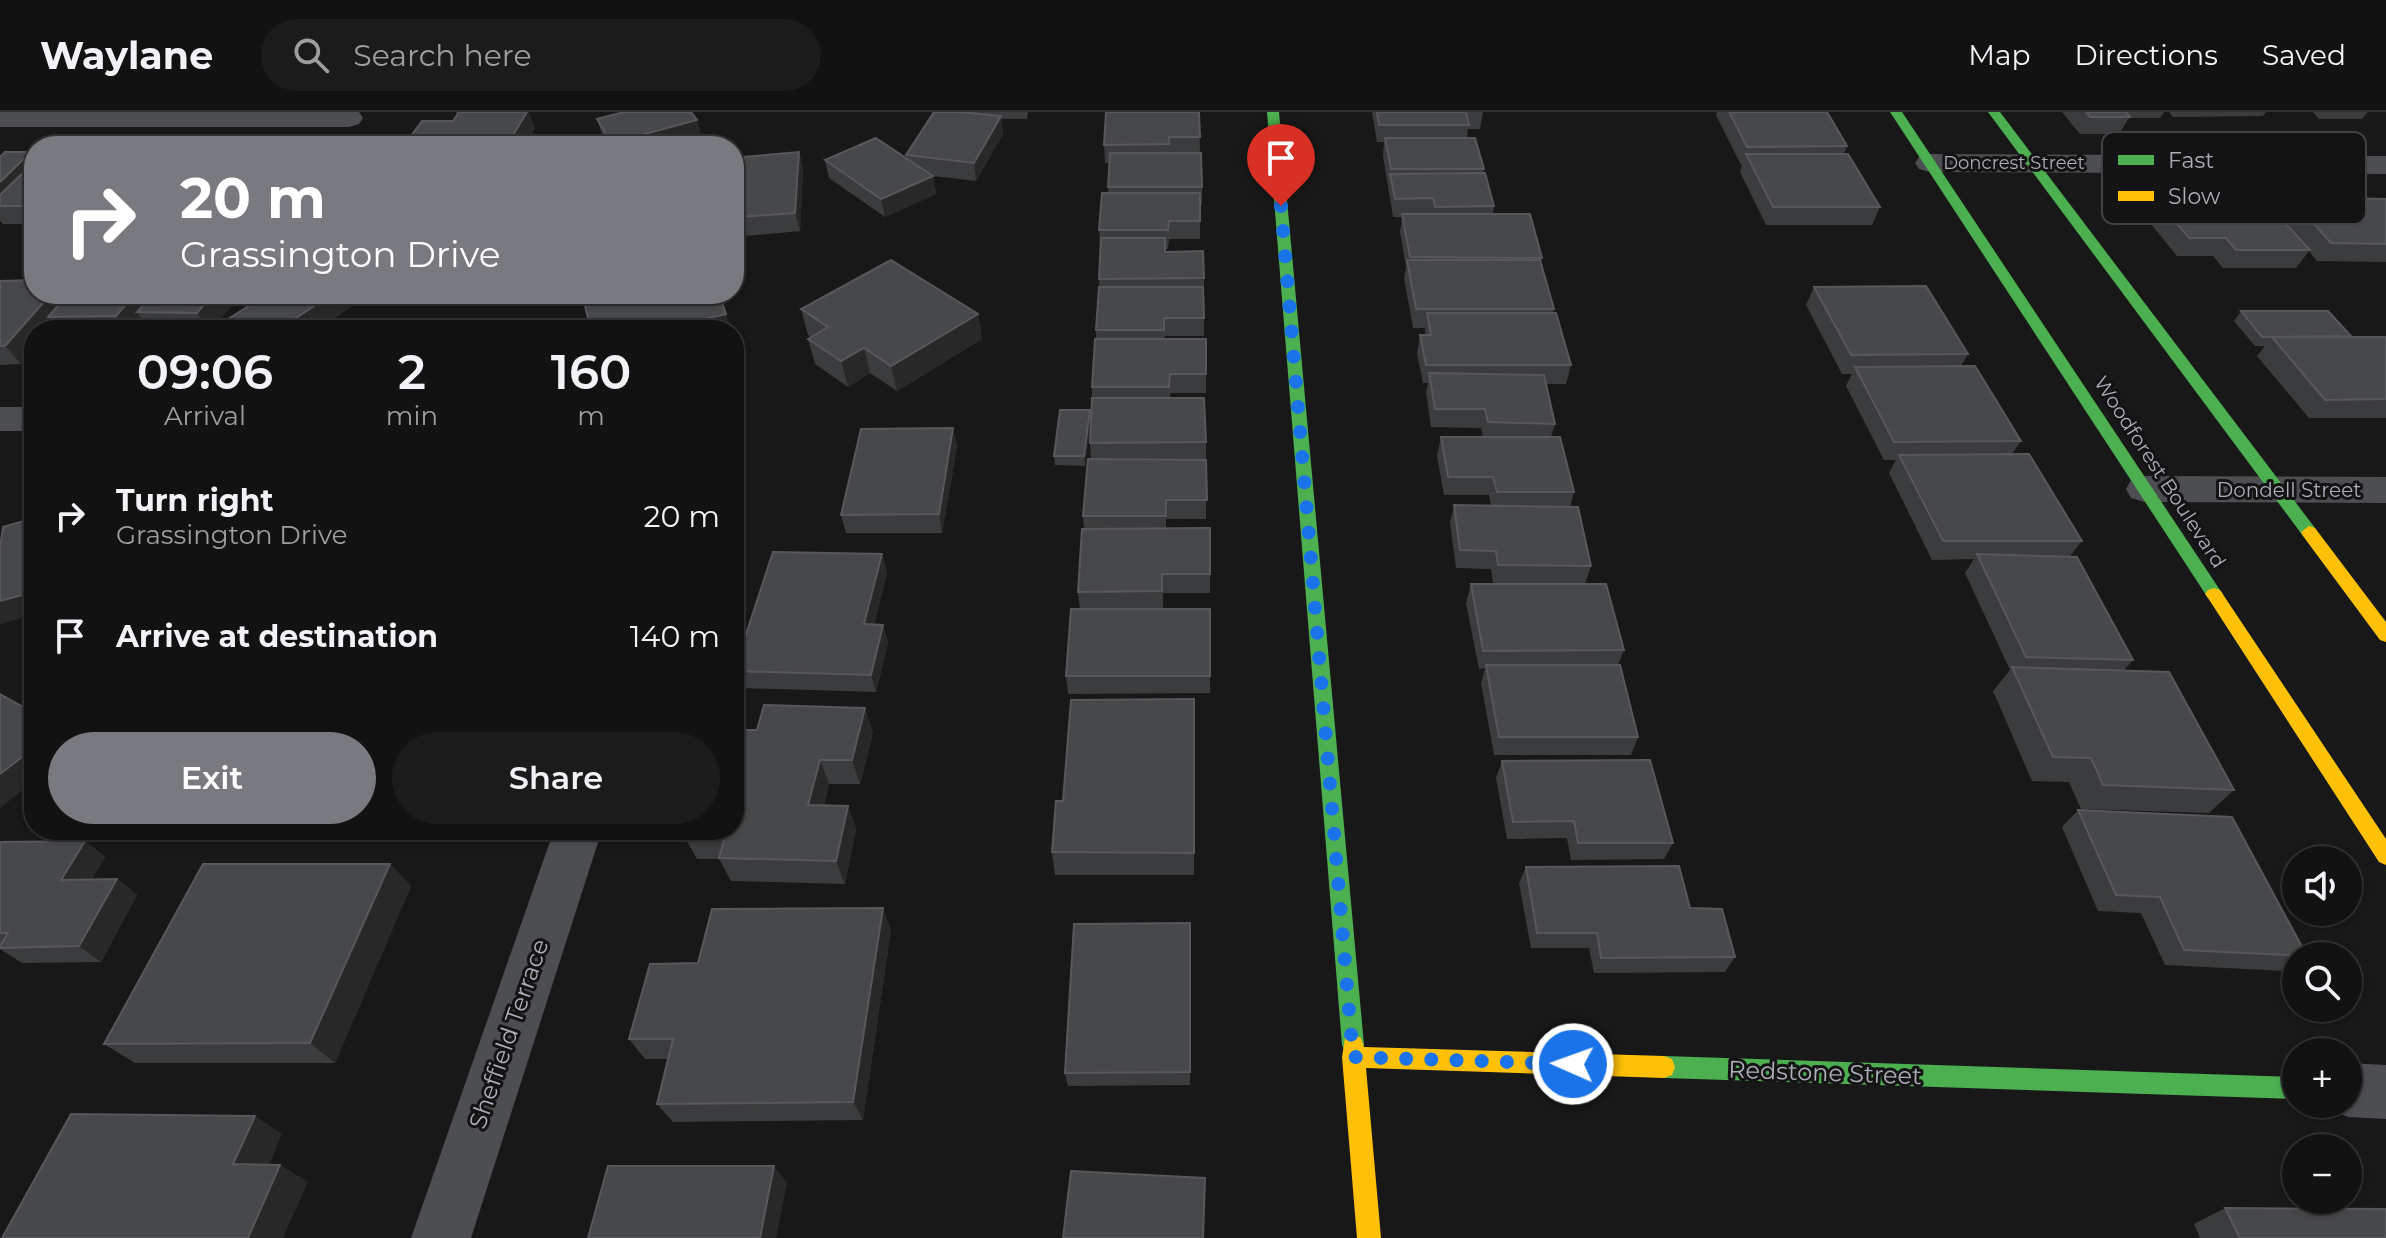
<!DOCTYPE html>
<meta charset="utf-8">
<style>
body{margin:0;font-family:Montserrat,sans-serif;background:#1b1b1c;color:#f1f3f6;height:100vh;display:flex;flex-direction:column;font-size:30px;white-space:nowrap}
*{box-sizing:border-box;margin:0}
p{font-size:26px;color:#9c9ea0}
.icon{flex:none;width:44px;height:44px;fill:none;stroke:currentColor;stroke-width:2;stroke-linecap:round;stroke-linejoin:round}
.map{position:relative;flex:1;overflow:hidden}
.panel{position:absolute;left:24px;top:208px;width:720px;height:520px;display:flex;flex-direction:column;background:#121213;border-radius:32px;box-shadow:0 2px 6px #0004,0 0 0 2px #313233}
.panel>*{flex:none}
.banner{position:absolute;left:24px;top:24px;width:720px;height:168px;border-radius:32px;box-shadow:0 2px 6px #0004,0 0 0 2px #313233;background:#787a80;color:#fff;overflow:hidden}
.controls{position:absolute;left:2282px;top:734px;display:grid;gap:16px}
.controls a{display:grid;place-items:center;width:80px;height:80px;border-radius:50%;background:#121213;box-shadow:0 2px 6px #0004,0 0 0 2px #313233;font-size:40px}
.pin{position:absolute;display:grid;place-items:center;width:68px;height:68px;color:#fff;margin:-82px -34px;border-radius:50% 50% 50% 0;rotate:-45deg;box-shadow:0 0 8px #0007}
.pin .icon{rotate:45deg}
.me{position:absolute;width:88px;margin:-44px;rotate:272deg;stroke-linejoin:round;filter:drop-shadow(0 0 6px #0008)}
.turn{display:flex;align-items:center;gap:28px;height:168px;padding:0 24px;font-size:36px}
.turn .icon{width:104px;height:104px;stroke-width:2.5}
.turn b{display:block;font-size:56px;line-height:68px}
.eta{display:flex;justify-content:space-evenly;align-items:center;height:136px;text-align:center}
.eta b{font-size:48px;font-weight:600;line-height:56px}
.button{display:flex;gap:16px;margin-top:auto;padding:16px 24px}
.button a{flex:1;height:92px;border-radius:48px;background:#787a80;color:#fff;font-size:32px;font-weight:600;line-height:92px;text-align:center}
.button a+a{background:#1b1b1c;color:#f1f3f6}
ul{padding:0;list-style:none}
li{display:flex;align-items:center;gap:24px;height:120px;padding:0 24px}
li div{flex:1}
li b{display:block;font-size:30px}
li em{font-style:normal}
header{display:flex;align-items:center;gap:48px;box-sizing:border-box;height:112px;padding:0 40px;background:#121213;border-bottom:2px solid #313233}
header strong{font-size:38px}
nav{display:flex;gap:44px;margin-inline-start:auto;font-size:28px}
.search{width:560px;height:72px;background:#1b1b1c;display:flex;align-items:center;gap:20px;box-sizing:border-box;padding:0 28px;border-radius:44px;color:#9c9ea0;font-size:30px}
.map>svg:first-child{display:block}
</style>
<header>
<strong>Waylane</strong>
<div class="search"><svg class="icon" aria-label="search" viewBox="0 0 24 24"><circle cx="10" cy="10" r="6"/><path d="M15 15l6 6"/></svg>Search here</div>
<nav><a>Map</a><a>Directions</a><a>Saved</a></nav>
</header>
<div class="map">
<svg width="2386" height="1126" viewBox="0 0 2386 1126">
<rect width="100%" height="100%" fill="#181819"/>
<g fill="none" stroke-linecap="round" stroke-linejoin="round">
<g fill="#4d4e51" fill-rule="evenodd">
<polygon points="0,0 359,0 363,6 359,12 349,15 0,15"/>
<polygon points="1930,42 2386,44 2386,62 1930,60 1919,57 1915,51 1919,45"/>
<rect x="0" y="295" width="34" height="24"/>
<polygon points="2145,364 2386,365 2386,391 2145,390 2131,386 2126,377 2131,368"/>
<polygon points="554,718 602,718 471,1126 411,1126"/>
<polygon points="2348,951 2386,953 2386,1007 2348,1005 2328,997 2326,992 2348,992"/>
</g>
<g fill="#4caf50" fill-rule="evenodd">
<polygon points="1267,0 1279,0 1364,933 1361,940 1353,944 1345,940 1342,933"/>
<polygon points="1890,0 1902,0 2220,478 2223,482 2220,486 2208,486"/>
<polygon points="1988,0 2000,0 2315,416 2317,420 2315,424 2303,424"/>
<polygon points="1664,944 2296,965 2296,987 1664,966 1656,963 1653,955 1656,947"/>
</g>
<g fill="#ffc107" fill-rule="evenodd">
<polygon points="2309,414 2315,416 2386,510 2386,530 2380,528 2303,424 2301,420"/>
<polygon points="2214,476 2220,478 2386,727 2386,753 2379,750 2208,486 2205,482 2208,478"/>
<polygon points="1353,922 1361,926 1364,935 1664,944 1672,947 1675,955 1672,963 1664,966 1366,956 1381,1126 1357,1126 1342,945 1345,926"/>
</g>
</g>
<g fill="#3b3c3d">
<polygon points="456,0 528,0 535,16 525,34 411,34 408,28 453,9 457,3"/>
<polygon points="934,0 1028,0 1027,7 1001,7 1003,22 976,69 933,64 936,82 885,105 829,66 825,48 907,46 906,43"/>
<polygon points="1199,0 1200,41 1202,75 1202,93 1200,93 1200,127 1169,127 1168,137 1166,137 1166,140 1204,166 1204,224 1165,224 1164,227 1206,227 1206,281 1170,281 1170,286 1206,330 1206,407 1166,407 1166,416 1210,416 1210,481 1163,481 1163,497 1210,497 1210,581 1068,582 1066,564 1080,497 1078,480 1084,417 1083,404 1091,347 1090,331 1092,286 1092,275 1096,227 1096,218 1099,175 1101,137 1099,118 1108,81 1110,51 1105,51 1104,33"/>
<polygon points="1372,0 1483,0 1480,17 1468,17 1467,26 1484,57 1483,61 1494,94 1493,102 1542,146 1541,150 1554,197 1553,201 1571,253 1566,272 1546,272 1555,312 1551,325 1574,380 1570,395 1591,454 1585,472 1624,538 1618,553 1638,625 1631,643 1494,643 1481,571 1485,556 1479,557 1466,491 1471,472 1577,472 1493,471 1491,457 1456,456 1450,411 1454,393 1491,394 1489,383 1444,383 1437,344 1441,325 1483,325 1481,316 1431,315 1426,280 1428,271 1423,271 1417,242 1420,223 1425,223 1425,216 1413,216 1404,166 1406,155 1400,120 1402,105 1393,105 1383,44 1384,30 1377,30"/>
<polygon points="1717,0 1827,0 1847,34 1844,42 1880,95 1872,113 1766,113 1740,60 1742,53 1741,53 1716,3"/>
<polygon points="2062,0 2164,0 2160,6 2129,6 2119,22 2080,22"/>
<polygon points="2169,0 2266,0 2263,4 2173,5"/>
<polygon points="2313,0 2368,0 2362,7 2319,7"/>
<polygon points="597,7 702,26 672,34 608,34 603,25"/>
<polygon points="799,40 803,58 800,119 745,124 741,110 734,111 734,57 744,56"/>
<polygon points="34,43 34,112 3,112 0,109 0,45"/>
<polygon points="2153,83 2278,103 2290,85 2386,87 2386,150 2317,149 2309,139 2296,156 2223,156 2213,144 2177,144 2142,101"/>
<polygon points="0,169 34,182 241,182 212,217 267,182 362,182 364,186 317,218 150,218 142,208 134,218 58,218 55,213 34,218 34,237 21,252 0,253"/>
<polygon points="1814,175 1968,242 1961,254 2021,329 2012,342 2082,429 2070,444 2133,548 2124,558 2234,678 2209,701 2081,697 2069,670 2032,669 1993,579 2010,558 1965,461 1974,447 1932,448 1889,361 1896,348 1884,348 1846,274 1852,262 1842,262 1806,193"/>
<polygon points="801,197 978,202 982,227 897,279 870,261 848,275 815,252 808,227 811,225 808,223"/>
<polygon points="2241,199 2350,225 2386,225 2386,306 2309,306 2257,244 2265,234 2255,234 2234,209"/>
<polygon points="1091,308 1085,354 1055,353 1054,344"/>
<polygon points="953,316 957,335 942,421 846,421 841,403"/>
<polygon points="882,442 887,461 874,512 883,513 888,531 876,580 741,576 734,559"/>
<polygon points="1194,587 1194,763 1055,763 1052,740 1063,689"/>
<polygon points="734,618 873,620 860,672 829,672 824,693 848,694 856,717 845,772 731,769 719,747 697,747 684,724"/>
<polygon points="1502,649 1673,731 1664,747 1571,748 1567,726 1507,727 1496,666"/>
<polygon points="2078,698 2307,844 2296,844 2296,851 2285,859 2165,853 2141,801 2098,799 2062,715"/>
<polygon points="239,718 416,718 413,725 248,726"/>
<polygon points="85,729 105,745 92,767 117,767 137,783 101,850 22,851 0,837 0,730"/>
<polygon points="390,752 411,774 335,951 135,951 104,932"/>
<polygon points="1526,755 1690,796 1735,845 1725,860 1594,861 1589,836 1531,836 1519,771"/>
<polygon points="1190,811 1190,973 1068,974 1065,961"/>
<polygon points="891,818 863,1008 673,1010 657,992 668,947 645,947 629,927 698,851"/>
<polygon points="2225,1096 2386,1126 2200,1126 2194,1112"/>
</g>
<g fill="#282829">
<polygon points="527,0 528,0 535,16 525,34 512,34 510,28"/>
<polygon points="1001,4 1003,22 976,69 974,51"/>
<polygon points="697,8 702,26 672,34 612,34 611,31"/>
<polygon points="31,40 34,43 34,68 0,94 0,70"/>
<polygon points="799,40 803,58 800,119 795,101"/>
<polygon points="933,64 936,82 885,105 881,87"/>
<polygon points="51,182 74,182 48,205 55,213 50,218 34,218 34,237 21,252 5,234"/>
<polygon points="135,182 163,182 137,200 142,208 134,218 126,218 116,204"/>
<polygon points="213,182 241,182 212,218 209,218 197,201"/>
<polygon points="332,182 362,182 364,186 317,218 278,218"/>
<polygon points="726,202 731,218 692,218 689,211"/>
<polygon points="978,202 982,227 897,279 891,254"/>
<polygon points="864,236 870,261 848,275 841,249"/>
<polygon points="1090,298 1091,308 1085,354 1084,344"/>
<polygon points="953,316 957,335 942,421 939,402"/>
<polygon points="882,442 887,461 870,530 864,512"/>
<polygon points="34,465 34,503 0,512 0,489"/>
<polygon points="883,513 888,531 876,580 871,563"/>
<polygon points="865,596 873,620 860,672 852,648"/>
<polygon points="34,636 34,669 0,696 0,662"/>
<polygon points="820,648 829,672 818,716 808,693"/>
<polygon points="848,694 856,717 845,772 836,749"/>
<polygon points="408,718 416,718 413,725"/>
<polygon points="85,729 105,745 82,784 61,768"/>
<polygon points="390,752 411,774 335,951 310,931"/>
<polygon points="117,767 137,783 101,850 79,834"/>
<polygon points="883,796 891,818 863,1008 853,990"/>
<polygon points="255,1004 282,1022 262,1070 233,1052"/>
<polygon points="280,1053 308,1070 283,1126 248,1126"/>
<polygon points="774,1054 787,1071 776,1126 760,1126"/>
</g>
<g fill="#47484a" stroke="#57585c" stroke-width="2">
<polygon points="459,0 527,0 510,28 408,28 422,9 453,9"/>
<polygon points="624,0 691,0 697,8 611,31 597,7"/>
<polygon points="934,0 961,0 1001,4 974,51 906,43"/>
<polygon points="1106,0 1199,0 1200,25 1169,25 1169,32 1104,33"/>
<polygon points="1377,0 1466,0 1469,13 1379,13"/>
<polygon points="1729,0 1827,0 1847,34 1747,35"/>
<polygon points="2086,0 2126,0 2130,5 2090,5"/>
<polygon points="684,26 713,34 674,34"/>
<polygon points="876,26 933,64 881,87 825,48"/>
<polygon points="1385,26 1475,26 1484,57 1391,57"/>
<polygon points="5,40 31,40 0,70 0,45"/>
<polygon points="799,40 795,101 740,105 742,92 734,92 734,57 744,56 744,45"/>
<polygon points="1110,41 1201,41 1202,75 1108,75"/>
<polygon points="1746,42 1848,42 1880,95 1773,95"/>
<polygon points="34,50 34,94 0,94 0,83"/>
<polygon points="1485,61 1494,94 1435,95 1433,86 1395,87 1390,62"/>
<polygon points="1102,81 1200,81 1200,109 1169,109 1168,118 1099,118"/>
<polygon points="2153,83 2259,83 2310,138 2236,138 2226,126 2189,126"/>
<polygon points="2290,85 2386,87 2386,132 2331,131"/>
<polygon points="1402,102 1530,102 1542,146 1410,145"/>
<polygon points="1101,126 1165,126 1165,140 1203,139 1204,166 1099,167"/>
<polygon points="891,148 978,202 891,254 864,236 841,249 808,227 828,215 801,197"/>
<polygon points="1407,148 1540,148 1554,197 1416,197"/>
<polygon points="34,168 34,182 51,182 5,234 0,234 0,169"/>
<polygon points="1926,174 1968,242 1851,243 1814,175"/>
<polygon points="1099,175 1203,175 1204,206 1164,206 1164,218 1096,218"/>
<polygon points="68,182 135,182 116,204 48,205"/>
<polygon points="153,182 213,182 197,201 137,200"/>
<polygon points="267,182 332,182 278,218 211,218"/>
<polygon points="582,182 719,182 726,202 689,211 692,218 591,218"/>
<polygon points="2241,199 2328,199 2351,224 2262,225"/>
<polygon points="1427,201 1556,201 1571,253 1426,253 1420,223 1431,223"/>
<polygon points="2272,225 2386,225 2386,287 2325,288"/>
<polygon points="1095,227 1206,227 1206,262 1170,262 1169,275 1092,275"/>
<polygon points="1975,254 2021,329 1894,330 1855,255"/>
<polygon points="1429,261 1544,263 1555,312 1488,310 1485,297 1435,297"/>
<polygon points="1092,286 1204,286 1206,330 1090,331"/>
<polygon points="1060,298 1090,298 1084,344 1054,344"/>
<polygon points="953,316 939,402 841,403 861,317"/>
<polygon points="1441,325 1560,325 1574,380 1497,380 1493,365 1448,365"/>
<polygon points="2029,342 2082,429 1943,429 1899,343"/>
<polygon points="1088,347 1206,348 1207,388 1166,388 1166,404 1083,404"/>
<polygon points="1454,393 1578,395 1591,454 1498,453 1496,439 1460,438"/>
<polygon points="34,406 33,480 0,489 0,436 3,415"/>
<polygon points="1210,416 1210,462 1162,462 1162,479 1078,480 1082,417"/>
<polygon points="773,440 882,442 864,512 883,513 871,563 734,559"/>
<polygon points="1977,442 2077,445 2133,548 2026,545"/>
<polygon points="1471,472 1606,472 1624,538 1483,539"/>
<polygon points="1071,497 1210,497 1210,564 1066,564"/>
<polygon points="1486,553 1620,553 1638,625 1499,625"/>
<polygon points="2012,555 2169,560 2234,678 2103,673 2091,646 2053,645"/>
<polygon points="0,582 34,601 34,636 0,662"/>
<polygon points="1194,587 1194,741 1052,740 1056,689 1063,689 1071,588"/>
<polygon points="764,593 865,596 852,648 820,648 808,693 848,694 836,749 719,746 725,725 684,724 686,718 734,718 734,618 757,618"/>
<polygon points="1650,648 1673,731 1578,731 1574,709 1513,710 1502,649"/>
<polygon points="2078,698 2232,705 2307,844 2184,838 2160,785 2116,783"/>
<polygon points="85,729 61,768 117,767 79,834 0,836 0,834 8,821 0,821 0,730"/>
<polygon points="203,752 390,752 310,931 104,932"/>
<polygon points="1679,754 1690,796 1722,797 1735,845 1601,846 1597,821 1537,821 1526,755"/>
<polygon points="883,796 853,990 657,992 673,927 629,927 650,852 698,851 712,797"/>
<polygon points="1190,811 1190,960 1065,961 1074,812"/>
<polygon points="71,1002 255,1004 233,1052 280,1053 248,1126 2,1126"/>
<polygon points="608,1054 774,1054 760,1126 588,1126"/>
<polygon points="1071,1059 1205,1066 1203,1126 1063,1126"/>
<polygon points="2225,1096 2386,1097 2386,1126 2240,1126"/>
</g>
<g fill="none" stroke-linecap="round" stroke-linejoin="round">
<polyline stroke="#1a73e8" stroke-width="14" stroke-dasharray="0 25.2" points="1281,94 1353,945 1573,952"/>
</g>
<g text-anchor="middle" stroke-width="6" stroke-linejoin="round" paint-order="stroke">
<g font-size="18" fill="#abaeb8" stroke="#131314">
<text x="2014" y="57">Doncrest Street</text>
</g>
<g font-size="20" fill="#abaeb8" stroke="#131314">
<text transform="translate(2160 360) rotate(57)" y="7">Woodforest Boulevard</text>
<text x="2289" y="385">Dondell Street</text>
</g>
<g font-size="24" fill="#abaeb8" stroke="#131314">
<text transform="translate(509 922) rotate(-71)" y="8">Sheffield Terrace</text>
<text transform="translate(1825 961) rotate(2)" y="8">Redstone Street</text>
</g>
</g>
<rect x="2102" y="20" width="264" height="92" rx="12" fill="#131314" stroke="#414245" stroke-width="2"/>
<rect x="2118" y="43" width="36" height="10" fill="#4caf50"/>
<rect x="2118" y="79" width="36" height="10" fill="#ffc107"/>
<g font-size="22" fill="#abaeb8">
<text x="2168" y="56">Fast</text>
<text x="2168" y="92">Slow</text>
</g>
</svg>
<div class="controls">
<a><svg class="icon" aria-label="sound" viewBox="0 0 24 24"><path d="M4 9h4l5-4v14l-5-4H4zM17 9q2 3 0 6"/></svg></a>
<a><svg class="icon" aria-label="search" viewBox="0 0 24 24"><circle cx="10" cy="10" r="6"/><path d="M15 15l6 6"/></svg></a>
<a>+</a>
<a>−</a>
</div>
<div class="pin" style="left:1281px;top:94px;background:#d93025"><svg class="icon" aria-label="arrive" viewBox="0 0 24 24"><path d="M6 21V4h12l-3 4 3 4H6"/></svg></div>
<svg class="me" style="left:1573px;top:952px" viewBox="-20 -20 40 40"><circle r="17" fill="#1a73e8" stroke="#fff" stroke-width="3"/><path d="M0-11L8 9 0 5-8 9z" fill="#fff"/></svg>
<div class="banner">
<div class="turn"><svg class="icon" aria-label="right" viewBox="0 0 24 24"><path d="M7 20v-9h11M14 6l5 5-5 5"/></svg><div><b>20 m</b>Grassington Drive</div></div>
</div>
<section class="panel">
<div class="eta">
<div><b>09:06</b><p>Arrival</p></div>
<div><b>2</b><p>min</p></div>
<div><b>160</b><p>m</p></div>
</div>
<ul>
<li><svg class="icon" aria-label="right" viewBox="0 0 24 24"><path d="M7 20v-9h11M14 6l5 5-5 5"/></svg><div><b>Turn right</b><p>Grassington Drive</p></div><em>20 m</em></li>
<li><svg class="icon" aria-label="arrive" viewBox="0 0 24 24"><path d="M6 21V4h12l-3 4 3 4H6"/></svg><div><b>Arrive at destination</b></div><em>140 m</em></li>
</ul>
<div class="button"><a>Exit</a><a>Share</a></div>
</section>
</div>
